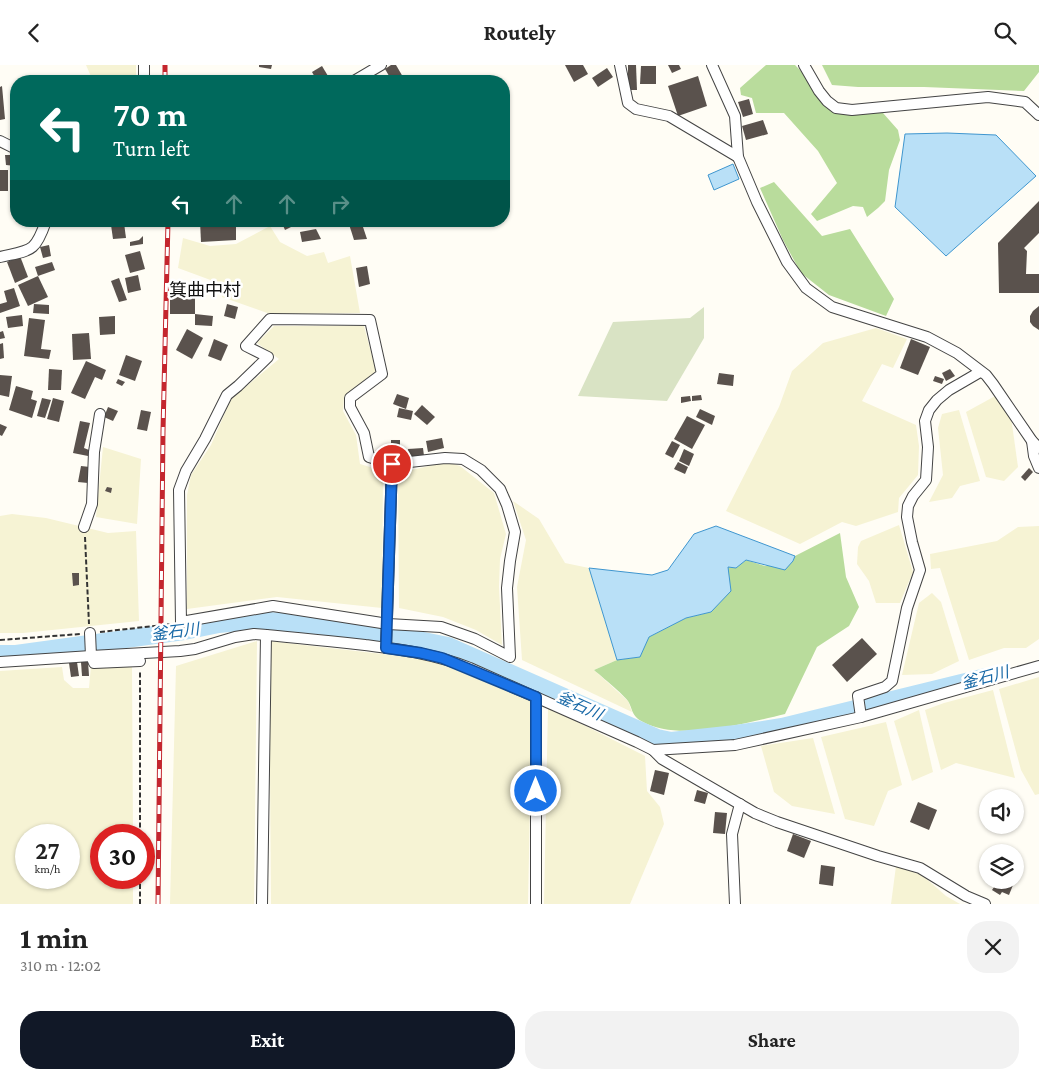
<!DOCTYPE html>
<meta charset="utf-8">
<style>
body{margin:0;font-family:"Crimson Pro","Noto Sans JP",serif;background:#f2f2f2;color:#222;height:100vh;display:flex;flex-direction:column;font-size:19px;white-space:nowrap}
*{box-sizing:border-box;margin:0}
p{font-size:16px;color:#767676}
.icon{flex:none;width:28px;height:28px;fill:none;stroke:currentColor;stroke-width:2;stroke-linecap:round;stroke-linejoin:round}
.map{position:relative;height:839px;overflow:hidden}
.side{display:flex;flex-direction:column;background:#fff;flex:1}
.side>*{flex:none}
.guide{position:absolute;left:10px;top:10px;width:500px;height:152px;border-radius:20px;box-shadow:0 1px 4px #0004;background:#00695c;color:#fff;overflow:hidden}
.controls{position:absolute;left:979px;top:724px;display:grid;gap:10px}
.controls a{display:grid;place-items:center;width:45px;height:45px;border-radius:50%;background:#fff;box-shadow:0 1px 4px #0004;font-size:25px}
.speed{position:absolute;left:15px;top:759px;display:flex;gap:10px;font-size:25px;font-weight:700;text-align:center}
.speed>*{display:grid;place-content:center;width:65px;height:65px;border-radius:50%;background:#fff;box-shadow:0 1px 4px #0004;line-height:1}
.speed small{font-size:12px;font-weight:400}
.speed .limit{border:8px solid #d22;background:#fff;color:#111}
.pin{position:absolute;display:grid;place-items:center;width:42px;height:42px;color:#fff;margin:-21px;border:2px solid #fff;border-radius:50%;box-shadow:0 1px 5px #0007}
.me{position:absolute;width:55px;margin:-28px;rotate:0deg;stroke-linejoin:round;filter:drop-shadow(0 0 4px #0008)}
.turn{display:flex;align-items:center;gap:18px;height:105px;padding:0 20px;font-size:22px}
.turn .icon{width:65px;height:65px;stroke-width:2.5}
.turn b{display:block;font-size:35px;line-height:42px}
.lanes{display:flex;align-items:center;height:48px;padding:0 20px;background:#0003;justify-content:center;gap:25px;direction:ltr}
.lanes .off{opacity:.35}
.round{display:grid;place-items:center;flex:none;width:52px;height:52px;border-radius:20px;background:#f2f2f2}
.summary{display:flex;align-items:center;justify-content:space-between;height:85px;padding:0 20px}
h1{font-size:30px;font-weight:700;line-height:38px}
.button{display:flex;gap:10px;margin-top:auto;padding:10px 20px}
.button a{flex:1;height:58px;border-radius:20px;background:#111827;color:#fff;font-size:20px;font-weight:700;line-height:58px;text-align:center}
.button a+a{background:#f2f2f2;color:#222}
header{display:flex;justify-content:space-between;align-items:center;height:65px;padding:0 20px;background:#fff;font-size:22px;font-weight:700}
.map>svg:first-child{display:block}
</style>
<header><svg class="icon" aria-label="back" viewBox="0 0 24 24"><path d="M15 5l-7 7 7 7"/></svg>Routely<svg class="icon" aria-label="search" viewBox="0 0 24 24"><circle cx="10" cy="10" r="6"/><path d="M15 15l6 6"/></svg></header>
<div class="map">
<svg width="1039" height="839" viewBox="0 0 1039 839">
<rect width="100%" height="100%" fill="#fffdf5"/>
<g fill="#f6f3d4" fill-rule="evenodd">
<polygon points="86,0 136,0 136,16 93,16"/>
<polygon points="270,161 280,177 307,191 324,187 328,198 350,191 360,248 270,249 222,232 224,220 178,203 183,173 210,181 236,179"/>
<polygon points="274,261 364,261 376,306 344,332 343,346 356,370 360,399 383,406 382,543 277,532 187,544 187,430 191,410 211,380 231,334 279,294 257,278"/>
<polygon points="876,263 907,274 893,303 882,299 862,336 916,360 919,381 918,410 899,433 898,447 856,461 842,457 800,479 726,446 779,342 792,306 823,278"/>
<polygon points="997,330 1011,352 1018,402 1004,416 986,412 966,347"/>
<polygon points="959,345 980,416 960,421 952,433 929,437 943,410 938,363 942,349"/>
<polygon points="103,382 141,394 137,459 96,452"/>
<polygon points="447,397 460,401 494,428 506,469 500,494 499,522 502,580 476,565 443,552 399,543 398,408"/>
<polygon points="513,436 539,454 565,498 589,503 617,595 594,605 628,636 632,647 522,595 517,522 526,475"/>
<polygon points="12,449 46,453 108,468 136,466 139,556 23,568 0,568 0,451"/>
<polygon points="899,460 913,507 900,538 876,538 869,516 857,499 858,482 861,476"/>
<polygon points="1039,461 1039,574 1026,583 1004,583 969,595 940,503 931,504 930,489 997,476 1018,462"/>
<polygon points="932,528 941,537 959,596 932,609 902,610 919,538"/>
<polygon points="257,576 254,839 170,839 176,601"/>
<polygon points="269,576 426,594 460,603 532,636 528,839 271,839"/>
<path d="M91 601H132L133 770H101V812L133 813V839H0V606L62 602 64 615 73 623H89ZM26 770H69V812H26Z"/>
<polygon points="1039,612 1039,729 1035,730 1021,705 999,624"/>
<polygon points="993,625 1015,713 956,698 941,705 925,645 944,638"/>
<polygon points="548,642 645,691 647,726 660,742 664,759 630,839 544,839"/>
<polygon points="919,645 933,707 912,716 894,656"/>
<polygon points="886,657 902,720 888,726 874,761 845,754 821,672"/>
<polygon points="813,673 835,749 792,741 774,727 761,681"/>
<polygon points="896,801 922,810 946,831 960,839 891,839"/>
</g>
<g fill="#b9dc9c">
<polygon points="766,0 795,0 802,7 814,27 844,48 883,48 898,65 900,75 889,105 885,136 878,143 867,152 863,142 853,141 817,156 811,149 837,118 818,86 784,48 756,48 752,33 741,30 740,23"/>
<polygon points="822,0 1039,0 1039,7 1024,26 924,22 858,22 832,20"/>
<polygon points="774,117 822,171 850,164 894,234 886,251 829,230 801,208 783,175 760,123"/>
<path d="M840 468 846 512 859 542 849 561 817 582 785 649C747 658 679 677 643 657 631 651 633 644 628 636 623 629 602 612 594 605L617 595 639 592 649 572 686 553 711 547 728 502 736 503 746 495 765 501 793 496 795 491Z"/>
</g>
<polygon fill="#d9e3c4" points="704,242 704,273 667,336 578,331 613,257 690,253"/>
<g fill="#b9e0f7" stroke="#3f96cf">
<polygon points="947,68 996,70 1036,111 946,191 895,142 905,69"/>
<polygon points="733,99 739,114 714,125 708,110"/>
<polygon points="716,461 795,491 793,496 785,505 746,495 736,503 728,502 731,526 711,547 686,553 649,572 640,592 617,595 589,503 652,510 668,505 694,469"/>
</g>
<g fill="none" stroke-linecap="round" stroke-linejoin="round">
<polyline stroke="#b9e0f7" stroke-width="18" points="0,589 16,589 184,566 219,559 259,555 324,561 404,572 448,581 657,673 671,676 736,669 782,662 986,612"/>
</g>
<g fill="#5a524d">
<polygon points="259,0 272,0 271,4 259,2"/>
<polygon points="391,0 396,0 403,12 396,16 392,16 385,4"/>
<polygon points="565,0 583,0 588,9 574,17"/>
<polygon points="628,0 636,0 637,25 628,25"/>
<polygon points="668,0 679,0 681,4 672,8"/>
<polygon points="322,1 331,16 317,16 312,7"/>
<polygon points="641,1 656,1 656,19 640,19"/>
<polygon points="607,3 613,12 598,22 592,13"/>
<polygon points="276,10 276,16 249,16 249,13"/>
<polygon points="698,11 707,41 678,51 668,21"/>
<polygon points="2,21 5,54 0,55 0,22"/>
<polygon points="16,30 16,47 11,48 10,31"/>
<polygon points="749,34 753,49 743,52 738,37"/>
<polygon points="763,55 768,69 746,75 742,61"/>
<polygon points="5,90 16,90 16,101 6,100"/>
<rect x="0" y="105" width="8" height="21"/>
<polygon points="1039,136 1039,168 1024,183 1027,186 1026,209 1039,209 1039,228 999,228 998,178"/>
<polygon points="98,156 107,156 108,161 99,162"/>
<polygon points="200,156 236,156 236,175 201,177"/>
<polygon points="281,156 290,156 293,161 285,165"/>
<polygon points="294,156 309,156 298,162"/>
<polygon points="348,156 361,156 367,174 354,175"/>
<polygon points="124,158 126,173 113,174 111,160"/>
<polygon points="316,164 321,174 302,177 300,167"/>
<polygon points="143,171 143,179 130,181 130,177 139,175"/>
<polygon points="49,180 51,191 43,193 40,182"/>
<polygon points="140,186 145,204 130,208 125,190"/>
<polygon points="20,191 28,212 15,218 7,197"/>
<polygon points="52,197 55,205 38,211 35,202"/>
<polygon points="367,201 370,219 359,222 356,203"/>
<polygon points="138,210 141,225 128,228 125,213"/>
<polygon points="38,211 48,232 28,241 18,220"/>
<polygon points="119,213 127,235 119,237 111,216"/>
<polygon points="14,223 20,241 0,248 0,239 7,237 4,226"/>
<rect x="170" y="229" width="25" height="20"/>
<polygon points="34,239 49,240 49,249 33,248"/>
<polygon points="227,239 238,242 235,254 224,251"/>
<polygon points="1039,241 1039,265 1033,261 1030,257 1030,251 1033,246"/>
<polygon points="195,249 213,251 212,261 195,260"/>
<polygon points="22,250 23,261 8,263 6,252"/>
<polygon points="115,251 115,269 100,270 99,252"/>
<polygon points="29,253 45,255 41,284 51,285 49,294 24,291"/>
<polygon points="187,264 203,273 192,294 176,285"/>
<polygon points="3,266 5,273 0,274 0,267"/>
<polygon points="89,268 91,294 73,295 72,269"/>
<polygon points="214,274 228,280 221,296 208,291"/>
<polygon points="911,274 930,282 918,310 900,303"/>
<polygon points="3,278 4,293 0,294 0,279"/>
<polygon points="126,290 142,296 135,316 119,310"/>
<polygon points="86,296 106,305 102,315 95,312 85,334 71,328"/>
<polygon points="49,304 62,305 61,325 48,325"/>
<polygon points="950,304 955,311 946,316 942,308"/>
<polygon points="719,308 734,310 733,321 717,319"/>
<polygon points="0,310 12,311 9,332 0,330"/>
<polygon points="935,311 944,314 942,319 933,316"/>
<polygon points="118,314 125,317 122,321 116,318"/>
<polygon points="16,321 33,326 31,334 37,336 32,353 9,345"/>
<polygon points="397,329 409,333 406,344 393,339"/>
<polygon points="701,330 702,335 692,336 692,331"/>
<polygon points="690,331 691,336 681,338 681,332"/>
<polygon points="42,333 51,335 45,353 37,351"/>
<polygon points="53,333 64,336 59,357 47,354"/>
<polygon points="422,340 435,352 427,360 414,349"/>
<polygon points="108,342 118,346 113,356 104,352"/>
<polygon points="399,343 413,346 411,355 397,352"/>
<polygon points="700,344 715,351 712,360 696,352"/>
<polygon points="141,345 151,347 147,366 137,364"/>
<polygon points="687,351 705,360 692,384 674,374"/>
<polygon points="80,356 90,358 84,383 89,385 88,391 73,388"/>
<polygon points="0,359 7,362 2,371 0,370"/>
<polygon points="442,373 444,383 428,387 426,376"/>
<rect x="391" y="375" width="9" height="8"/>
<polygon points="672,376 680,380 673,393 665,389"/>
<polygon points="423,383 424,391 409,393 408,384"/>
<polygon points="684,384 694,389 689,401 679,396"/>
<polygon points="678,397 688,402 685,409 674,404"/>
<polygon points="81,401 90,402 88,418 78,417"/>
<polygon points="1029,403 1033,407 1025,416 1021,412"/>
<polygon points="107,422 112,423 111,428 105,426"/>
<polygon points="72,508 79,508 79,520 73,521"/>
<polygon points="862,573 877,589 847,617 832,600"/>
<polygon points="88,596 89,611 82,611 81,597"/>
<polygon points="77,597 79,611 71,612 69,598"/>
<polygon points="655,705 669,708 664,730 650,726"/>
<polygon points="697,725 708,728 705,739 694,736"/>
<polygon points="918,737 937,745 929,765 910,757"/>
<polygon points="715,747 727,748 725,769 713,768"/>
<polygon points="793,769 811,776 804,793 787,786"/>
<polygon points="821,800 835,802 833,821 819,819"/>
<polygon points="999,815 1015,815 1009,830 1002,827 1000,830 992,825"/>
</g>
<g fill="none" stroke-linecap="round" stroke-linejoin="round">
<defs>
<g id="minor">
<polyline points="144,0 144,16"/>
<polyline points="620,0 628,38 636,44 669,51 738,92"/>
<polyline points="712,0 735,51 738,92 757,137 787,197 806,223 832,242 927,272 957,288 986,310 993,319 1032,376 1039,383"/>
<polyline points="804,0 819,26 827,36 836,43 852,45 988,32 1025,37 1039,50"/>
<polyline points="354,16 381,0"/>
<polyline points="0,76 16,84"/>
<path d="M0 192C31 185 35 188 46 156"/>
<polygon points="270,254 370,255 382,309 350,333 350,342 364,368 369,392 392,399 445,393 463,394 481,405 500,424 507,440 515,467 510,496 507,523 510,592 475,574 441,562 388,559 273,541 181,557 179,425 186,406 205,374 227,330 238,321 268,292 246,281"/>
<polyline points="1032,376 1034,391 1039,403"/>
<polyline points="84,462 92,439 94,387 100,349"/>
<path d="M90 568 91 591 180 586 195 584 235 572 254 569C291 572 328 576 365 580 403 585 435 589 470 603L637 677 653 685 662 694 755 748 777 757 878 791 920 803 966 831 985 839"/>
<polyline points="386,583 392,399"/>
<polyline points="0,597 91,591 94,598 140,596"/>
<polyline points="536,632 536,839"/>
<polyline points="861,652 858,631 885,622 892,616 907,543 920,505 912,477 907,452 908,441 913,431 926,415 928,382 925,356 929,345 937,335 949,325 980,307"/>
<polyline points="653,685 735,680 861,652 1039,601"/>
<polyline points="262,839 266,570"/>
<polyline points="735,839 732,769 740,739"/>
</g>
</defs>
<use href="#minor" stroke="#444" stroke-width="12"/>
<g stroke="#333" stroke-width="2" stroke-dasharray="5 2.5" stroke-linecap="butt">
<polyline points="85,472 89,559"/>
<polyline points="100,567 172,559"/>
<polyline points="0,575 80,569"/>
<polyline points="140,770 140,606"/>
<polyline points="140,839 140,812"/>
</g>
<use href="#minor" stroke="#fff" stroke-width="10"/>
<defs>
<g id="rail">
<polyline points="165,16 165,0"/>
<polyline points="158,839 163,366 168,156"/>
</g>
</defs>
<use href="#rail" stroke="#c4262e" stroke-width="5"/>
<use href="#rail" stroke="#fff" stroke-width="3" stroke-dasharray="9" stroke-linecap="butt"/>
</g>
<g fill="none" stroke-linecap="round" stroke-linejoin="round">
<defs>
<polyline id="route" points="392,399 386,583 421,588 442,593 536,632 536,726"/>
</defs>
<use href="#route" stroke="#114b97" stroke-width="12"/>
<use href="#route" stroke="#1a73e8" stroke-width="9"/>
</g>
<g text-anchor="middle" stroke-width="5" stroke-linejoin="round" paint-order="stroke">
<g font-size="16" font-style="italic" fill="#1768a6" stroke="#fff">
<text transform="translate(175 566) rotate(-7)" y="6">釜石川</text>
<text transform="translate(985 612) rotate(-15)" y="6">釜石川</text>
<text transform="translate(580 640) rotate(24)" y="6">釜石川</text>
</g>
<g font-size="18" fill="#111" stroke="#fff">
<text x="205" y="231">箕曲中村</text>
</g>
</g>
</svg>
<div class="controls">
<a><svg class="icon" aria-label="sound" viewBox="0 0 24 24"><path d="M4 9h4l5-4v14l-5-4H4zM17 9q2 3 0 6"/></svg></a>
<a><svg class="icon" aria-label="layers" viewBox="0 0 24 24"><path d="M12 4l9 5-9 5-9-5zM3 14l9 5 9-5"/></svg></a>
</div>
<div class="speed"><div>27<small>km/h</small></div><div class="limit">30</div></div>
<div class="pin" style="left:392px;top:399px;background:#d93025"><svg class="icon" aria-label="arrive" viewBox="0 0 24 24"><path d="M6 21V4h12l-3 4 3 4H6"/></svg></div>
<svg class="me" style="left:536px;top:726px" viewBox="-20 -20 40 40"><circle r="17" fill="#1a73e8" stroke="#fff" stroke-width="3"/><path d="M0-11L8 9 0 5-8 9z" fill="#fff"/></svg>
<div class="guide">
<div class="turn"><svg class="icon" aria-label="left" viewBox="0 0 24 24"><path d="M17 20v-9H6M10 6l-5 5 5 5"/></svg><div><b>70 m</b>Turn left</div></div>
<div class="lanes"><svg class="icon" aria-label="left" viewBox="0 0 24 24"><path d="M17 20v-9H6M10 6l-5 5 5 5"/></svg><svg class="icon off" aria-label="ahead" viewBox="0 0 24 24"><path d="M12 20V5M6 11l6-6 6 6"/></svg><svg class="icon off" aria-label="ahead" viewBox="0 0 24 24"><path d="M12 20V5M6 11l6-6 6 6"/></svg><svg class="icon off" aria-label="right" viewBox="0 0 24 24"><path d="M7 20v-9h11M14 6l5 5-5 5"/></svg></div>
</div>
</div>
<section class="side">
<div class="summary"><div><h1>1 min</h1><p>310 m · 12:02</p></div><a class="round"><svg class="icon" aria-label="close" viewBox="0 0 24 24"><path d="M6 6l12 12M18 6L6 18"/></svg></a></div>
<div class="button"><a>Exit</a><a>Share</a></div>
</section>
